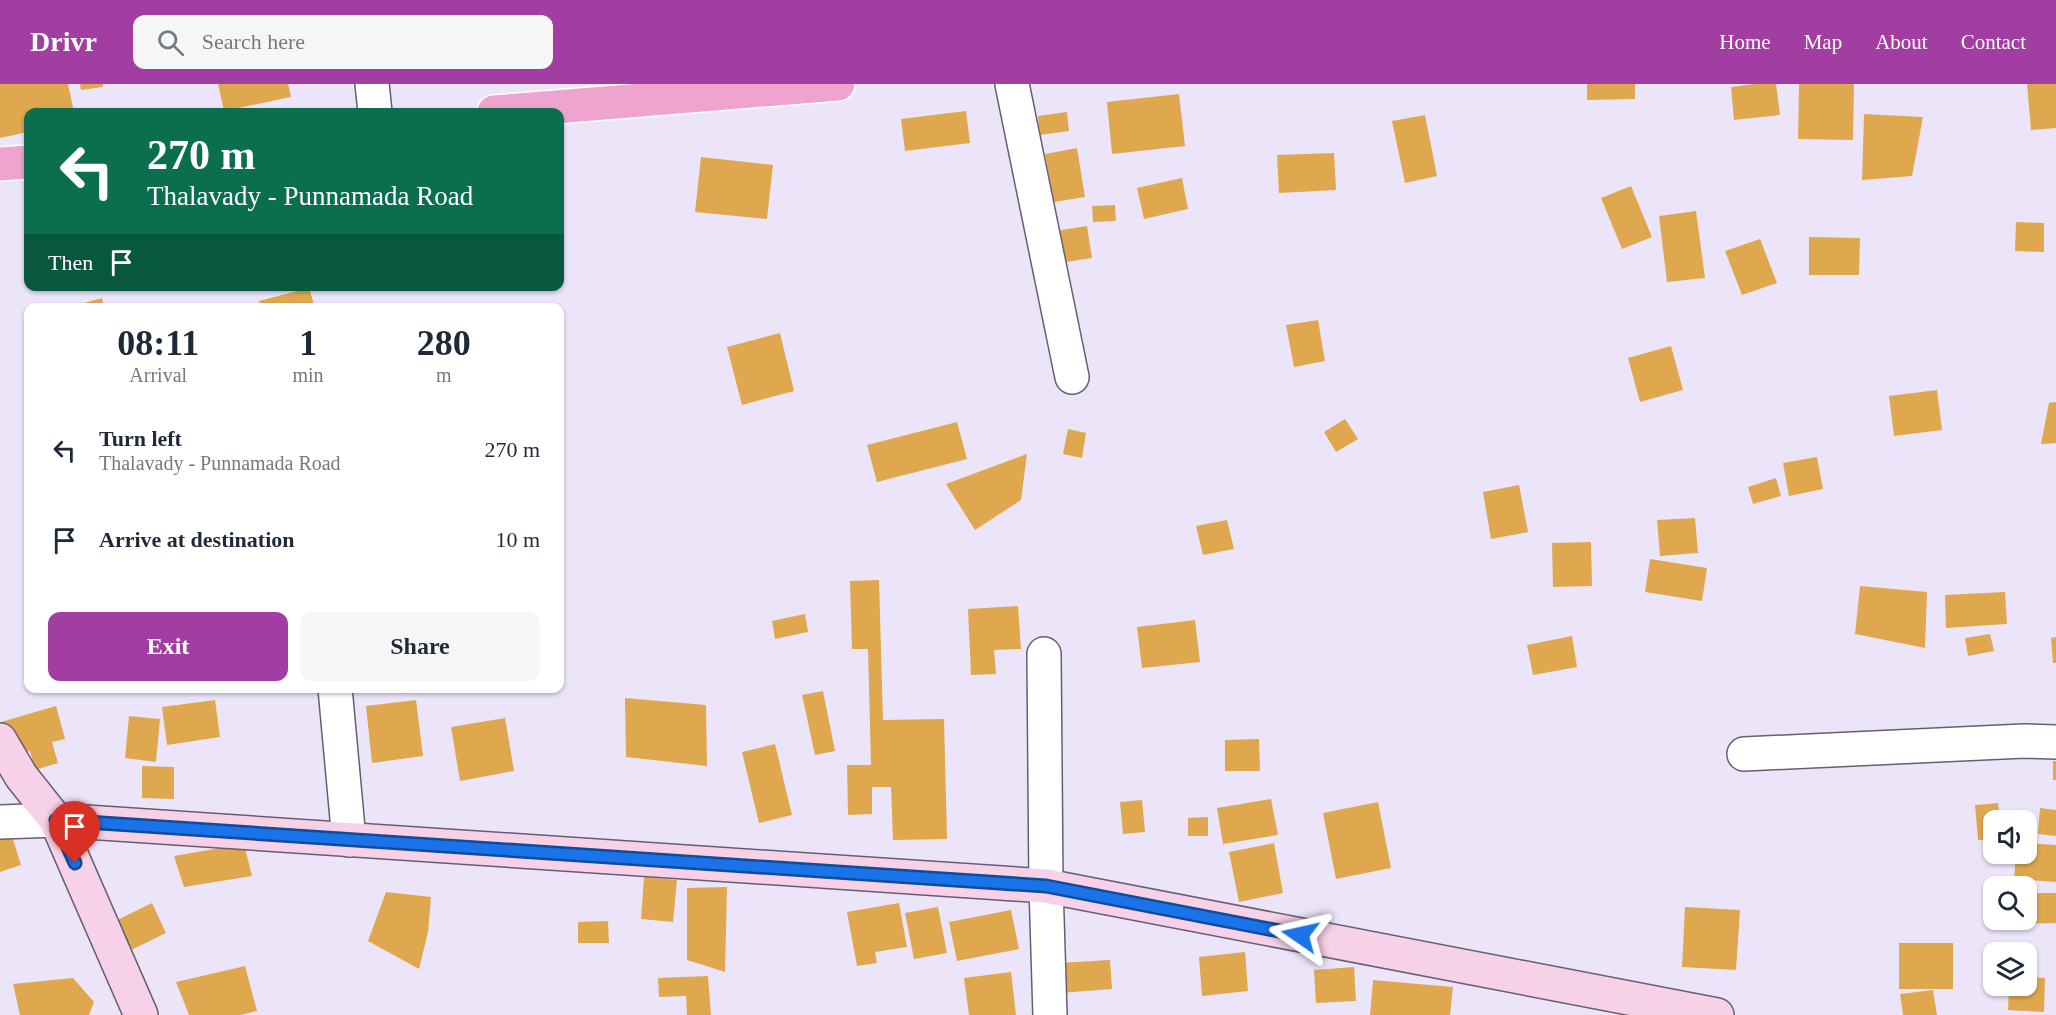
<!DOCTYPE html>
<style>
body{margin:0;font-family:Georgia,serif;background:#f6f6f7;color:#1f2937;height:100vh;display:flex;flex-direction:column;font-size:22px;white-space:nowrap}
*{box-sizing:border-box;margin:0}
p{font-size:20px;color:#747a83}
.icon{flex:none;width:33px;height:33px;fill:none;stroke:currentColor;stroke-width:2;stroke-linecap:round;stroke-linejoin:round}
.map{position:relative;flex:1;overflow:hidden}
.panel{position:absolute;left:24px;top:219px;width:540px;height:390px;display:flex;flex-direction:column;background:#fff;border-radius:12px;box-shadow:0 2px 4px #0004}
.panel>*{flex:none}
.top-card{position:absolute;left:24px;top:24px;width:540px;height:183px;border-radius:12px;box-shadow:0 2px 4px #0004;background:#0b6e4f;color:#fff;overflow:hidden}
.fabs{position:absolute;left:1983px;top:726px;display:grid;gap:12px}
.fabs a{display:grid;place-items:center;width:54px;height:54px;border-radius:12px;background:#fff;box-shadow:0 2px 4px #0004;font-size:30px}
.pin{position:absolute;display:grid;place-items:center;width:51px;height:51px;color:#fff;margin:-62px -26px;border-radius:50% 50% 50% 0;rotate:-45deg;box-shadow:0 0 6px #0007}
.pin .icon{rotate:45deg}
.me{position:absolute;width:66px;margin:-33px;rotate:281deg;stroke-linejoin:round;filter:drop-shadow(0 0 4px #0008)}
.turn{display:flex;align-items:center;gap:21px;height:126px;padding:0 24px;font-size:27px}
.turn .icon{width:78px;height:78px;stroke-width:2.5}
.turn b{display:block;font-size:42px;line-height:51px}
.then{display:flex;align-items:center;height:57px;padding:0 24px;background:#0003;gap:12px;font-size:22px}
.eta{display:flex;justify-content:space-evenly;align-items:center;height:102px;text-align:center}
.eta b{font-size:36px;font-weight:800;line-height:42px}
.primary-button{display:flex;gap:12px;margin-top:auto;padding:12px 24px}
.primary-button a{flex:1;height:69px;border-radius:12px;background:#a23da1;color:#fff;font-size:24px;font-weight:800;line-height:69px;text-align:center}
.primary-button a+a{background:#f6f6f7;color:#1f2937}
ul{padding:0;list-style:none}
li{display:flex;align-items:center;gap:18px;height:90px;padding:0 24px}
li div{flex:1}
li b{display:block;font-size:22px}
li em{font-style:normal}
header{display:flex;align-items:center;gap:36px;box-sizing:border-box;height:84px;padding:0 30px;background:#a23da1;color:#fff}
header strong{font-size:28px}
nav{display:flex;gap:33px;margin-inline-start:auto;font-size:21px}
.search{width:420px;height:54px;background:#f6f6f7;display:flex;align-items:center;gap:15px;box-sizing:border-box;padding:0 21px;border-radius:12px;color:#747a83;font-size:22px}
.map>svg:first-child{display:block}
</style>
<header>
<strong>Drivr</strong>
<div class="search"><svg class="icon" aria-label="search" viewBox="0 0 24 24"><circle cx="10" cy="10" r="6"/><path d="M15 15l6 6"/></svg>Search here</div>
<nav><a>Home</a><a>Map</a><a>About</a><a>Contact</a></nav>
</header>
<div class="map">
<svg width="2056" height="931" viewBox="0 0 2056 931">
<rect width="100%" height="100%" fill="#ece5fa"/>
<g fill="#dfa84f">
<polygon points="0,0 68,0 74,28 28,28 28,48 0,54"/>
<polygon points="80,0 103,0 103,3 81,6"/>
<polygon points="218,0 288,0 291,13 224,27"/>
<polygon points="1587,0 1635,0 1635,15 1587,16"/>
<polygon points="1754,0 1776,0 1780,31 1734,36 1731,3"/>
<polygon points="1799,0 1854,0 1853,56 1798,55"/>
<polygon points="2027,0 2056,0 2056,44 2031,46"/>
<polygon points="1179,10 1185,62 1112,70 1107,18"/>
<polygon points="966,27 970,59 905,67 901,35"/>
<polygon points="1067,28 1069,47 1040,51 1038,32"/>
<polygon points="1864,30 1923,33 1912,92 1862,96"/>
<polygon points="1425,31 1437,92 1405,99 1392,37"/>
<polygon points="1077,64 1085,113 1054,118 1045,70"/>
<polygon points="1334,69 1336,106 1279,109 1277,71"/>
<polygon points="701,73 773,81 767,135 695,128"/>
<polygon points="1182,94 1188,125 1144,135 1137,104"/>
<polygon points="1631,102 1652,153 1622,165 1601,114"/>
<polygon points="1115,121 1116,137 1093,138 1092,122"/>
<polygon points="1696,127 1705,194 1667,198 1659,132"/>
<polygon points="2016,138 2044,139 2044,168 2015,167"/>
<polygon points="1087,142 1092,174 1060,179 1055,147"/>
<polygon points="1809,153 1860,154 1859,191 1809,191"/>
<polygon points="1760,155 1777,199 1742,211 1725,167"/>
<polygon points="309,204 315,224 261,224 259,217"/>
<polygon points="102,214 104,224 78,224 77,221"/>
<polygon points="1318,236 1325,277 1294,283 1286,241"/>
<polygon points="780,249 794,307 742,321 727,263"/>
<polygon points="1671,262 1683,306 1640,318 1628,274"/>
<polygon points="1937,306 1942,346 1894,352 1889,312"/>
<polygon points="2056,318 2056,359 2041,360 2049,319"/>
<polygon points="1345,335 1358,355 1336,368 1324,348"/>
<polygon points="957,338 967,375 877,398 867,361"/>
<polygon points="1068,345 1086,349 1082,374 1063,370"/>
<polygon points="1027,370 1021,416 975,446 946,400"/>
<polygon points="1817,373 1823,405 1789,412 1783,379"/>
<polygon points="1776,394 1781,412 1753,420 1748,403"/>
<polygon points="1519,401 1528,448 1491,455 1483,408"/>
<polygon points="1695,434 1698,469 1660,472 1657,436"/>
<polygon points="1227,436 1234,465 1203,471 1196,442"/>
<polygon points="1591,458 1592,502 1553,503 1552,459"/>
<polygon points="1650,475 1707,484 1702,517 1645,508"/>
<polygon points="879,496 883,636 944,635 947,755 893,756 891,703 872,703 872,730 848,731 847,681 871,681 868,565 852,565 850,497"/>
<polygon points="1860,502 1927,508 1925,564 1855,550"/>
<polygon points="2005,508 2007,540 1946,544 1945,511"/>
<polygon points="1018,522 1021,565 994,566 996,590 971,591 968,525"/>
<polygon points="805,530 808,548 775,555 772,537"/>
<polygon points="1195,536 1200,578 1142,584 1137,543"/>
<polygon points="1990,550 1994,567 1968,572 1965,554"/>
<polygon points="1572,552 1577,583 1533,591 1527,561"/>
<polygon points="2056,553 2056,579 2053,579 2051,554"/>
<polygon points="823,607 835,667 815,671 802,611"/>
<polygon points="625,614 706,621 707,682 626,673"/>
<polygon points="215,616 220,653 167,661 162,623"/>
<polygon points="416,616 423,672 372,679 366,622"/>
<polygon points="56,622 65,655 52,658 58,679 35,686 30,667 11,673 1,638"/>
<polygon points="129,632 160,635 156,678 125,674"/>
<polygon points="505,634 514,687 460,697 451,643"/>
<polygon points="1259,655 1260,687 1225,687 1225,656"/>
<polygon points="775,660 792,731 759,739 742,668"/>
<rect x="2053" y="677" width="3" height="19"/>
<polygon points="142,682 174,683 174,715 142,714"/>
<polygon points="1271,715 1278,751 1223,760 1217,724"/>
<polygon points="1142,716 1145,748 1123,750 1120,718"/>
<polygon points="1378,718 1391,784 1336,795 1323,729"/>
<polygon points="1998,719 2000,736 1994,736 1994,755 1978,756 1975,721"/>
<polygon points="2040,724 2056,726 2056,752 2038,750"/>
<polygon points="1208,733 1208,752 1188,752 1188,734"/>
<polygon points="12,752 21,781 0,788 0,755"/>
<polygon points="1274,759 1283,809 1239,818 1229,768"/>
<polygon points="2026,759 2056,761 2056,798 2014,795 2016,770 2026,770"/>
<polygon points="244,760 252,792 184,803 174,772"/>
<polygon points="644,793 677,796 673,838 641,835"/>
<polygon points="727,803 725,888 687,876 687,804"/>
<polygon points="386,808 431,813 428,848 419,885 368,857"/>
<polygon points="2026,809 2056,809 2056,839 2021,840 2021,836 2026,836"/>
<polygon points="152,819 166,849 125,869 111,839"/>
<polygon points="899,819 907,863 875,868 877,879 857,882 847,828"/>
<polygon points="938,823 947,869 914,875 905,829"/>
<polygon points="1685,823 1740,826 1736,886 1682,883"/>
<polygon points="1011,826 1019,865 957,877 949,838"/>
<polygon points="608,837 609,859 578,859 578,838"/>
<rect x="1899" y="859" width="54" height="46"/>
<polygon points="1245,868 1248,907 1202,912 1199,873"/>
<polygon points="1110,876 1112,905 1060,909 1058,879"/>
<polygon points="245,882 257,927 241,931 189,931 176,898"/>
<polygon points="1354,883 1356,917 1316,919 1314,886"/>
<polygon points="1011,888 1016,931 969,931 964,894"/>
<polygon points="708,892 711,931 687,931 686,912 659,913 658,894"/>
<polygon points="2026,893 2045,894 2044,928 2008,926 2009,902 2026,902"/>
<polygon points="73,894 94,918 89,931 20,931 13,900"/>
<polygon points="1373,896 1453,903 1450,931 1370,931"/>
<polygon points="1933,906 1937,931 1903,931 1900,910"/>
</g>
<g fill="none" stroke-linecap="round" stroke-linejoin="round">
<defs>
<g id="street">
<polyline points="372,0 375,28"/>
<polyline points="1012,0 1072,293"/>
<polyline points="1044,570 1046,802 1050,931"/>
<polyline points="335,604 349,756"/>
<polyline points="1744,670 2024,657 2056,658"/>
<polyline points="0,738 56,736"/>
</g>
<g id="secondary">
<polyline points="0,656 21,692 56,736 141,931"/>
<polyline points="56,736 1046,802 1717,931"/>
</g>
<g id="primary">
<polyline points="494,28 838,0"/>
<polyline points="0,80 28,78"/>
</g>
</defs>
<use href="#street" stroke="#655f71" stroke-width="36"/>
<use href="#secondary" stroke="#655f71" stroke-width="36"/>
<use href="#primary" stroke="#fff" stroke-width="36"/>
<use href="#street" stroke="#fff" stroke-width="33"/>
<use href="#secondary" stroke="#f7d1e7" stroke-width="33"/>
<use href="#primary" stroke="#eea4cf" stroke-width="33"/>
</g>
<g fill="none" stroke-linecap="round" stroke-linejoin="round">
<defs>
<polyline id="route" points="75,779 56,736 1046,802 1300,851"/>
</defs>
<use href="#route" stroke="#114b97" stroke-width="15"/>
<use href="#route" stroke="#1a73e8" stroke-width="10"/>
</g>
</svg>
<div class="fabs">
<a><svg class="icon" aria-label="sound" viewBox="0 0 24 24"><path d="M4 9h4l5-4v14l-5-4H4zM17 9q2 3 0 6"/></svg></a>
<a><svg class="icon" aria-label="search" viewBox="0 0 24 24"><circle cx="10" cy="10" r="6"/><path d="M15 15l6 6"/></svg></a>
<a><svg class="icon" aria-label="layers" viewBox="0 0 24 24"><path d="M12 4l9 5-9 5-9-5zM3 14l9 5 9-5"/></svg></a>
</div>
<div class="pin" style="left:75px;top:779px;background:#d93025"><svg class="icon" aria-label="arrive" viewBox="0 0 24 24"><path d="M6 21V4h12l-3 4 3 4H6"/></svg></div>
<svg class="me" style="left:1300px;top:851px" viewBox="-20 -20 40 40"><path d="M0-17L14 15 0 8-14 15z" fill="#1a73e8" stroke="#fff" stroke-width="4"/></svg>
<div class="top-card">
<div class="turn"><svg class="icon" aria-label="left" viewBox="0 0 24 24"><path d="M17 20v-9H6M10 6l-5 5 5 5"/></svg><div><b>270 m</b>Thalavady - Punnamada Road</div></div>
<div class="then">Then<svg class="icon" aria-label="arrive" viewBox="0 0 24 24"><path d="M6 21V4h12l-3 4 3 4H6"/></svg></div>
</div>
<section class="panel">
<div class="eta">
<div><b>08:11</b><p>Arrival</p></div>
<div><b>1</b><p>min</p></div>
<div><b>280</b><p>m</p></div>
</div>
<ul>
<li><svg class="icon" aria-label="left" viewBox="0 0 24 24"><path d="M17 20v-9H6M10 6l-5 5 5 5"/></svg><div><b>Turn left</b><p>Thalavady - Punnamada Road</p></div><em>270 m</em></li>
<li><svg class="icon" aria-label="arrive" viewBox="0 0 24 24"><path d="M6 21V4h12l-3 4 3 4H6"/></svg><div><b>Arrive at destination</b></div><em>10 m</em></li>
</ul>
<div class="primary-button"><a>Exit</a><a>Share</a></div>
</section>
</div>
